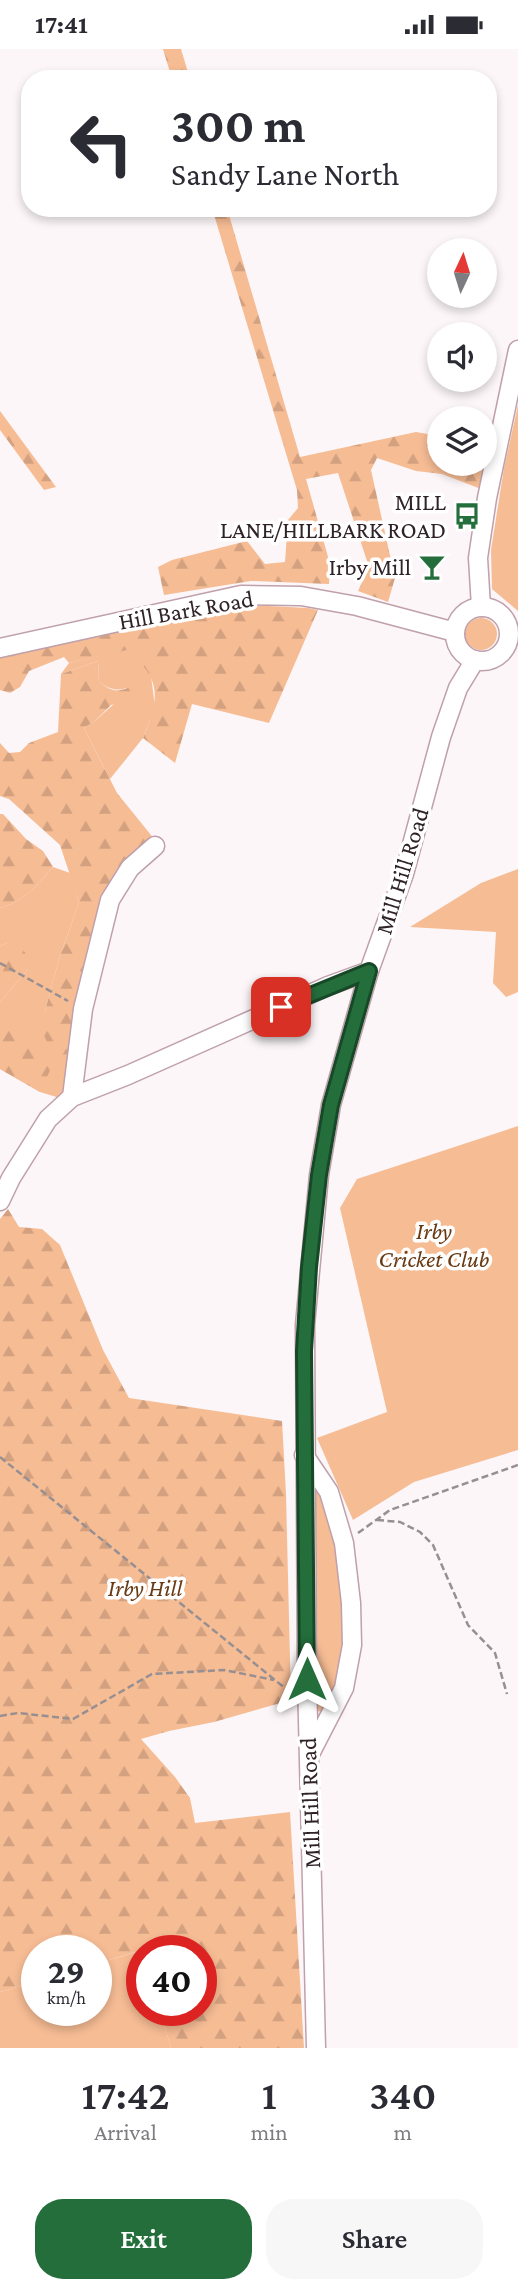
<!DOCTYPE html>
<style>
body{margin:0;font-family:"Crimson Pro",serif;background:#f7f7f7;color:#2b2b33;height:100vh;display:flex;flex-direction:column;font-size:26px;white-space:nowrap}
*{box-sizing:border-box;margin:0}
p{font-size:23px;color:#7c7c81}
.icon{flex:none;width:38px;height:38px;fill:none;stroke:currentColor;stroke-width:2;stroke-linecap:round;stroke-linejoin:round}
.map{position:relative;height:1999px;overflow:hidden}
.drawer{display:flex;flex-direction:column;background:#fff;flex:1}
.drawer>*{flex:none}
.hud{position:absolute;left:21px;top:21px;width:476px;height:147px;border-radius:28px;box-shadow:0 4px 10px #0003;background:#fff;color:#2b2b33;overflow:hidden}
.needle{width:46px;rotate:4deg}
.tools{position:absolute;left:427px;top:189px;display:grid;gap:14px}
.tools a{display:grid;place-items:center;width:70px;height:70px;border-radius:50%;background:#fff;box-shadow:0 4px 10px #0003;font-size:35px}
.speed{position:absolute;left:21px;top:1886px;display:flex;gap:14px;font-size:35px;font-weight:700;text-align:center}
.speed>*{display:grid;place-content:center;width:91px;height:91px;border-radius:50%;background:#fff;box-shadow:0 4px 10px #0003;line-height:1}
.speed small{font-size:18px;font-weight:400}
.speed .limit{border:10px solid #d22;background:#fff;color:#111}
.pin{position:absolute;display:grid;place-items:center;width:60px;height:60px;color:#fff;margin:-30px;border-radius:14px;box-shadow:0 4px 10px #0006}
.me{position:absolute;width:77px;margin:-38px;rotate:0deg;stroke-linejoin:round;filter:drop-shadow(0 0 5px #0008)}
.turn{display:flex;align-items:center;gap:24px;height:147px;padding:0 35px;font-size:32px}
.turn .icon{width:91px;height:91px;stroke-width:2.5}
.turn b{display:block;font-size:49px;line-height:60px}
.eta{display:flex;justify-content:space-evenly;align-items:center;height:119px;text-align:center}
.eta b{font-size:42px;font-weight:600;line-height:49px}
.cta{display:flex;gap:14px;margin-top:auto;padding:14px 35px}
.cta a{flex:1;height:80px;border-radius:28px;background:#246e3c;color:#fff;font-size:28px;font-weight:600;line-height:80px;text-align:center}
.cta a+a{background:#f7f7f7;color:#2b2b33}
.status{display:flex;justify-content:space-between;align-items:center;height:49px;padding:0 35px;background:#fff;direction:ltr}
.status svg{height:19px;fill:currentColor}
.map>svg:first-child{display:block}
</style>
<div class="status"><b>17:41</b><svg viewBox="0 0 49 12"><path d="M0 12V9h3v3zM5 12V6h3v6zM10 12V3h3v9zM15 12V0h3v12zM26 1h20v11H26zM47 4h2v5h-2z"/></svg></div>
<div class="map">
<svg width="518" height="1999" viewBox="0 0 518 1999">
<defs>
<pattern id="forest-firs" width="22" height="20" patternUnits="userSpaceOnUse" patternTransform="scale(1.75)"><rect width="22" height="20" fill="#f6bc94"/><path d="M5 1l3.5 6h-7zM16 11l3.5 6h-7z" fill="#d3a180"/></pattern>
</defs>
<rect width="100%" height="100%" fill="#fcf6f8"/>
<g fill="#f6bc94">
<polygon points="518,356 518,562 492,540 491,501 504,419"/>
<circle cx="481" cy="585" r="16"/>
<path d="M153 594 151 627 155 658 143 689 110 730 84 679 95 672 135 636C121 642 113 643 99 633L98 612 61 625 69 614Z"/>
<path d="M53 818 70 824 79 853 59 910 46 958 43 982 72 1005 63 1050 40 1043 0 1020V953L28 920 7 894 0 897V859C26 851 35 838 53 818Z"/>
<polygon points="518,820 518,943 506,948 493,934 496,883 410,878 481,834"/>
<polygon points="518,1077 518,1401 414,1433 353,1471 317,1389 387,1363 340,1159 357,1130"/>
<polygon points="316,1438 329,1467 338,1512 344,1589 335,1643 322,1664 315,1660 312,1439"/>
<polygon points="149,1899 149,1902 142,1902 142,1962 160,1962 171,1999 0,1999 0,1943 37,1932 37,1962 96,1962 96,1915"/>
</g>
<g fill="url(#forest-firs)">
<polygon points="163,0 181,0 190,30 172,30"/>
<polygon points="212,159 227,159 300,408 416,383 439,387 439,415 484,415 481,440 442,425 416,422 377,409 371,421 395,529 388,553 358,542 369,518 338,424 306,430 330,515 329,535 251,532 164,546 158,518 172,511 247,492 265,515 285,513 288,471 298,459 297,441"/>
<polygon points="0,362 56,438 44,441 0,381"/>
<path d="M227 555 308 559 318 561 269 674 192 655 175 714 143 689C153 664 163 641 144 618L153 595 69 614 64 608 29 622 20 638 10 644 0 641V605Z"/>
<path d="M98 612 99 633C115 645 121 643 137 634L122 653 111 656 95 672 84 679 117 744 155 791 128 813 72 1005 53 1006 42 982 46 958 59 910 79 853 60 796 9 750 0 747V694L9 704 20 703 29 694 58 683 61 625Z"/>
<path d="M0 765H3L26 790 43 802 53 818C35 838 26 851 0 859Z"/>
<polygon points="7,894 19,894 27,907 28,920 0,953 0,897"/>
<polygon points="0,978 33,979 52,1017 40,1043 0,1020"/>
<polygon points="8,1160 19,1178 42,1180 60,1196 103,1301 129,1349 282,1372 286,1445 291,1651 214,1673 169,1682 141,1690 175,1728 190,1749 195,1774 290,1763 304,1999 171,1999 160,1962 201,1962 201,1902 149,1902 148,1899 96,1915 96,1902 37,1902 37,1932 0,1943 0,1170"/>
</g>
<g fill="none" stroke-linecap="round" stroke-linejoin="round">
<defs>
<g id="minor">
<polyline points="481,558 478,509 487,449 518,301"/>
<circle cx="482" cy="585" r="27"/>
<polyline points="0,599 241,546 301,547 357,557 455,583"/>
<polyline points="72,1048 83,960 110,851 130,819 155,797"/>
<polyline points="0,1152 11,1129 48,1070 72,1048 128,1026 328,937 369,922"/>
<polyline points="304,1406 329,1443 344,1494 351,1554 352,1596 344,1639 310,1705"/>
<polyline points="316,1999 307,1630 305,1276 319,1126 331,1056 369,922 404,825 441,688 458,639 475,611"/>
</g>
</defs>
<use href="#minor" stroke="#bfa0ab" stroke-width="21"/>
<g stroke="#988f92" stroke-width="2.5" stroke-dasharray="7 3.5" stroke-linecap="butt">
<polyline points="0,914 68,952"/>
<polyline points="0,1408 291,1644"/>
<polyline points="377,1471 400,1473 420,1483 433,1496 468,1576 495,1604 507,1645"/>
<polyline points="358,1484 390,1461 518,1416"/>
<polyline points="0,1667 18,1664 73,1670 152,1625 224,1621 274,1631"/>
</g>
<use href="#minor" stroke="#fff" stroke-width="18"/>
</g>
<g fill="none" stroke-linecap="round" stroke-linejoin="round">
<defs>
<polyline id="route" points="281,958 369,922 331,1056 319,1126 309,1218 304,1302 307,1630"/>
</defs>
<use href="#route" stroke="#174827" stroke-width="18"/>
<use href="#route" stroke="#246e3c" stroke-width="12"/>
</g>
<defs>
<symbol id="bus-bare" viewBox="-9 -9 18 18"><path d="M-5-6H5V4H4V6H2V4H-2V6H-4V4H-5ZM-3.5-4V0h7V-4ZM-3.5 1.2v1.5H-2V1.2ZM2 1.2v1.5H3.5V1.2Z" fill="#246e3c" stroke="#fff" stroke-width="2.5" paint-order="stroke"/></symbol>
<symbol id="bar-bare" viewBox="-9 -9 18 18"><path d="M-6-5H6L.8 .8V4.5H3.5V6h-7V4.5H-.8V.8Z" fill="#246e3c" stroke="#fff" stroke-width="2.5" paint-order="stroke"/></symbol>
</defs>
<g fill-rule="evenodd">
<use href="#bus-bare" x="448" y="448" width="38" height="38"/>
<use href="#bar-bare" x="413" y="499" width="38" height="38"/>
</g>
<g text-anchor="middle" stroke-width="7" stroke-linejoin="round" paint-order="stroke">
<g font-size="24" fill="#2f2328" stroke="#fff" text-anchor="end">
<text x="446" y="461">MILL<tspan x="446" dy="28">LANE/HILLBARK ROAD</tspan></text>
<text x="411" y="526">Irby Mill</text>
</g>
<g font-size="24" fill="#2f2328" stroke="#fff">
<text transform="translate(186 561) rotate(-10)" y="8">Hill Bark Road</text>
<text transform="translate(402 822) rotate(-73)" y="8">Mill Hill Road</text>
<text transform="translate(310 1754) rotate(-92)" y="8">Mill Hill Road</text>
</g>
<g font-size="24" font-style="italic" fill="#683912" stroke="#fff">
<text x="434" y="1190">Irby<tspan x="434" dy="28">Cricket Club</tspan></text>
<text x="145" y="1547">Irby Hill</text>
</g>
</g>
</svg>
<div class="tools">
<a><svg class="needle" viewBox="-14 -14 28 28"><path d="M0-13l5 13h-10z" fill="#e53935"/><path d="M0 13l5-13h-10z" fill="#7c7c81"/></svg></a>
<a><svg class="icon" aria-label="sound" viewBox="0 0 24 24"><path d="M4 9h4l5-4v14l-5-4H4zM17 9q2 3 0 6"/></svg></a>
<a><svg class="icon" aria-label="layers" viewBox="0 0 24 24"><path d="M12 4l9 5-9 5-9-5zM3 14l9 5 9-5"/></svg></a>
</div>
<div class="speed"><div>29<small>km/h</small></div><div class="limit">40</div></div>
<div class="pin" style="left:281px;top:958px;background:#d93025"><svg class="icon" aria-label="arrive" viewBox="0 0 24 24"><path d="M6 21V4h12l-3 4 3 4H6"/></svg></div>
<svg class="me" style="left:307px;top:1630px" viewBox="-20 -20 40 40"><path d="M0-17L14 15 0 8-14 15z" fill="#246e3c" stroke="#fff" stroke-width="4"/></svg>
<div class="hud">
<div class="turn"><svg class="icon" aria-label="left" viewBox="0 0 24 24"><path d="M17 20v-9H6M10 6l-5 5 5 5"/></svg><div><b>300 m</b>Sandy Lane North</div></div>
</div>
</div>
<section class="drawer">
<div class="eta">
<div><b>17:42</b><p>Arrival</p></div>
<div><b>1</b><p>min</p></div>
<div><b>340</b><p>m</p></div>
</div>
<div class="cta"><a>Exit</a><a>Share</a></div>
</section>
